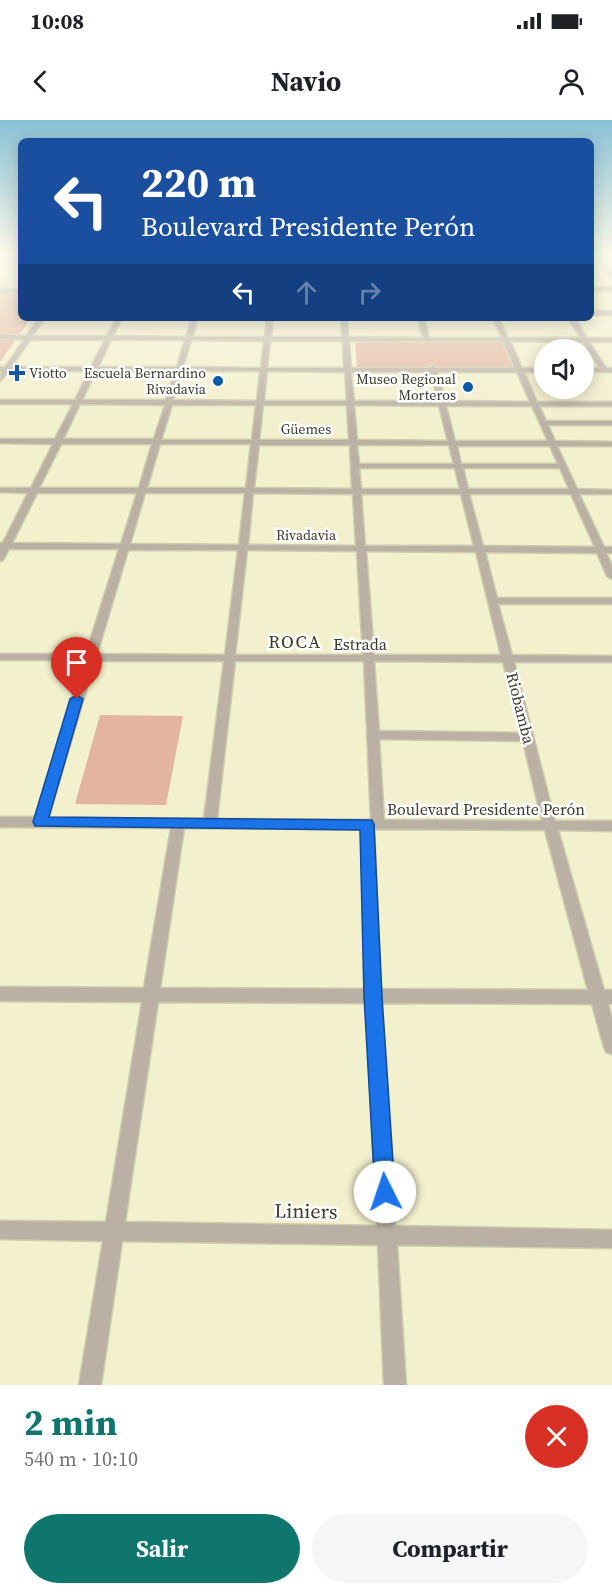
<!DOCTYPE html>
<html lang="es">
<meta charset="utf-8">
<style>
body{margin:0;font-family:"Source Serif 4",serif;background:#f6f6f6;color:#202124;height:100vh;display:flex;flex-direction:column;font-size:22px;white-space:nowrap}
*{box-sizing:border-box;margin:0}
p{font-size:20px;color:#757577}
.icon{flex:none;width:33px;height:33px;fill:none;stroke:currentColor;stroke-width:2;stroke-linecap:round;stroke-linejoin:round}
.map{position:relative;height:1265px;overflow:hidden}
.side{display:flex;flex-direction:column;background:#fff;flex:1}
.side>*{flex:none}
.guide{position:absolute;left:18px;top:18px;width:576px;height:183px;border-radius:9px;box-shadow:0 3px 15px #0003;background:#1a4fa0;color:#fff;overflow:hidden}
.controls{position:absolute;left:534px;top:219px;display:grid;gap:12px}
.controls a{display:grid;place-items:center;width:60px;height:60px;border-radius:50%;background:#fff;box-shadow:0 3px 15px #0003;font-size:30px}
.pin{position:absolute;display:grid;place-items:center;width:51px;height:51px;color:#fff;margin:-62px -26px;border-radius:50% 50% 50% 0;rotate:-45deg;box-shadow:0 0 6px #0007}
.pin .icon{rotate:45deg}
.me{position:absolute;width:66px;margin:-33px;rotate:356deg;stroke-linejoin:round;filter:drop-shadow(0 0 4px #0008)}
.turn{display:flex;align-items:center;gap:21px;height:126px;padding:0 24px;font-size:27px}
.turn .icon{width:78px;height:78px;stroke-width:2.5}
.turn b{display:block;font-size:42px;line-height:51px}
.lanes{display:flex;align-items:center;height:57px;padding:0 24px;background:#0003;justify-content:center;gap:30px;direction:ltr}
.lanes .off{opacity:.35}
.round{display:grid;place-items:center;flex:none;width:63px;height:63px;border-radius:32px;background:#f6f6f6}
.summary{display:flex;align-items:center;justify-content:space-between;height:102px;padding:0 24px}
h1{font-size:36px;font-weight:700;line-height:45px;color:#0f766e}
.primary-button{display:flex;gap:12px;margin-top:auto;padding:12px 24px}
.primary-button a{flex:1;height:69px;border-radius:36px;background:#0f766e;color:#fff;font-size:24px;font-weight:700;line-height:69px;text-align:center}
.primary-button a+a{background:#f6f6f6;color:#202124}
.status{display:flex;justify-content:space-between;align-items:center;height:42px;padding:0 30px;background:#fff;direction:ltr}
.status svg{height:16px;fill:currentColor}
header{display:flex;justify-content:space-between;align-items:center;height:78px;padding:0 24px;background:#fff;font-size:27px;font-weight:700}
.map>svg:first-child{display:block}
</style>
<div class="status"><b>10:08</b><svg viewBox="0 0 49 12"><path d="M0 12V9h3v3zM5 12V6h3v6zM10 12V3h3v9zM15 12V0h3v12zM26 1h20v11H26zM47 4h2v5h-2z"/></svg></div>
<header><svg class="icon" aria-label="back" viewBox="0 0 24 24"><path d="M15 5l-7 7 7 7"/></svg>Navio<svg class="icon" aria-label="person" viewBox="0 0 24 24"><circle cx="12" cy="8" r="4"/><path d="M4 21q1-7 8-7t8 7"/></svg></header>
<div class="map">
<svg width="612" height="1265" viewBox="0 0 612 1265">
<rect width="100%" height="100%" fill="#f3f0cd"/>
<g fill="#e3b4a0">
<polygon points="0,172 21,173 21,198 31,198 0,242"/>
<polygon points="355,222 502,222 513,247 357,247"/>
<polygon points="100,595 183,596 166,685 75,684"/>
</g>
<g fill="none" stroke-linecap="round" stroke-linejoin="round">
<defs>
<g id="minor">
<polygon points="592,134 597,134 612,153 612,158"/>
<rect x="591" y="167" width="21" height="4"/>
<rect x="0" y="169" width="21" height="4"/>
<rect x="591" y="191" width="21" height="4"/>
<path d="M39 198H45L32 216H107L116 198H122L113 216 186 217 192 198H198L192 217H265L267 198H273L271 217H342L341 198H347L348 217 423 218 418 198H424L429 218H502L493 198H499L508 218H581L568 198H574L587 218H612V222H589L606 248H612V252H584V248H600L583 222 510 221 522 248H544V252H524L537 282H612V286H539L546 301H612V305H548L555 321 612 322V326H557L577 369 612 370V374H579L604 427H612V433H606L612 446V459L607 456 597 433 485 432 497 478H612V484H498L512 535 612 536V542H514L555 701H612V711L558 710 604 870H612V884H608L612 899V934L606 932 604 927 592 884 381 883 395 1106 612 1110V1128L397 1125 406 1265H384L378 1125 122 1121 101 1265H79L103 1121 0 1119V1101L106 1102 142 882 0 881V867L144 868 171 708 0 707V697H35L84 540H0V534H86L119 429H9L3 440 0 441V423H3L28 373 0 372V368H31L53 324 0 323V319H55L73 284H0V280H75L89 251H9L0 261 2 251H0V247H5L24 220 0 218V214L26 216ZM30 220H105L91 247H11ZM111 220H185L177 247H98ZM191 220 264 221 261 248 183 247ZM270 221H343L344 248H267ZM349 221H503L515 248H436L433 246 430 248H351ZM96 251H175L166 280H82ZM182 251H260L257 281 173 280ZM267 251 345 252 347 281H264ZM351 252H431L438 281H354ZM437 252H517L530 282 445 281ZM80 284 165 285 154 319H63ZM172 285H256L252 320H161ZM263 285H347L349 320H259ZM354 285 439 286 448 321 357 320ZM446 286H532L548 321H455ZM61 324H152L139 368H39ZM160 324H251L246 368H147ZM259 325H350L352 369 254 368ZM357 325H449L454 344H359ZM457 326H550L558 344H461ZM359 348H455L460 369H361ZM463 348H560L569 369H468ZM37 373H137L121 424 12 423ZM145 373H245L239 425 130 424ZM253 373 353 374 356 426 248 425ZM361 374H461L474 426H365ZM469 374H571L595 427 483 426ZM128 430H238L225 535 97 534ZM247 430 357 431 363 535H235ZM366 431 476 432 501 535H374ZM95 541H224L204 699 48 698ZM235 541H364L371 700 217 699ZM374 541 503 542 521 613 379 611ZM379 619 523 621 542 701 384 700ZM184 708 361 709 365 869 160 868ZM374 709 545 710 588 870 380 869ZM158 882 366 883 377 1106 125 1102Z"/>
</g>
</defs>
<use href="#minor" stroke="#ceccad" stroke-width="3"/>
<use href="#minor" fill="#bab0a4" fill-rule="evenodd"/>
</g>
<linearGradient id="sky" x2="0" y2="1"><stop stop-color="#8ac1d5"/><stop offset="0.43" stop-color="#faf8e8"/><stop offset="1" stop-color="#faf8e8" stop-opacity="0"/></linearGradient>
<rect width="612" height="311" fill="url(#sky)"/>
<polygon fill="#1a73e8" stroke="#114b97" stroke-width="1.5" points="77,575 83,579 49,697 372,700 374,704 382,876 395,1072 392,1079 385,1082 378,1079 375,1072 364,876 360,710 35,706 33,702 70,579"/>
<g fill="#0b5baa" stroke="#fff" stroke-width="2">
<path d="M14 244h6v6h6v6h-6v6h-6v-6h-6v-6h6z"/>
<circle cx="218" cy="261" r="6"/>
<circle cx="468" cy="267" r="6"/>
</g>
<g text-anchor="middle" stroke-width="5" stroke-linejoin="round" paint-order="stroke">
<g font-size="14" fill="#3c3b2d" stroke="#fff" text-anchor="end">
<text x="29" y="258" text-anchor="start">Viotto</text>
<text x="206" y="258">Escuela Bernardino<tspan x="206" dy="16">Rivadavia</tspan></text>
<text x="456" y="264">Museo Regional<tspan x="456" dy="16">Morteros</tspan></text>
</g>
<g font-size="14" fill="#3c3b2d" stroke="#fff">
<text x="306" y="314">Güemes</text>
<text x="306" y="420">Rivadavia</text>
</g>
<g font-size="16" fill="#3c3b2d" stroke="#fff">
<text x="360" y="530">Estrada</text>
<text transform="translate(521 588) rotate(76)" y="6">Riobamba</text>
<text x="486" y="695">Boulevard Presidente Perón</text>
</g>
<g font-size="18" letter-spacing="1.5" fill="#3c391c" stroke="#fff">
<text x="295" y="528">ROCA</text>
</g>
<g font-size="20" fill="#3c3b2d" stroke="#fff">
<text transform="translate(306 1091) rotate(1)" y="7">Liniers</text>
</g>
</g>
</svg>
<div class="controls">
<a><svg class="icon" aria-label="sound" viewBox="0 0 24 24"><path d="M4 9h4l5-4v14l-5-4H4zM17 9q2 3 0 6"/></svg></a>
</div>
<div class="pin" style="left:77px;top:579px;background:#d93025"><svg class="icon" aria-label="arrive" viewBox="0 0 24 24"><path d="M6 21V4h12l-3 4 3 4H6"/></svg></div>
<svg class="me" style="left:385px;top:1072px" viewBox="-20 -20 40 40"><circle r="19" fill="#fff"/><path d="M0-13L10 11 0 6-10 11z" fill="#1a73e8"/></svg>
<div class="guide">
<div class="turn"><svg class="icon" aria-label="left" viewBox="0 0 24 24"><path d="M17 20v-9H6M10 6l-5 5 5 5"/></svg><div><b>220 m</b>Boulevard Presidente Perón</div></div>
<div class="lanes"><svg class="icon" aria-label="left" viewBox="0 0 24 24"><path d="M17 20v-9H6M10 6l-5 5 5 5"/></svg><svg class="icon off" aria-label="ahead" viewBox="0 0 24 24"><path d="M12 20V5M6 11l6-6 6 6"/></svg><svg class="icon off" aria-label="right" viewBox="0 0 24 24"><path d="M7 20v-9h11M14 6l5 5-5 5"/></svg></div>
</div>
</div>
<section class="side">
<div class="summary"><div><h1>2 min</h1><p>540 m · 10:10</p></div><a class="round" style="background:#d93025;color:#fff"><svg class="icon" aria-label="close" viewBox="0 0 24 24"><path d="M6 6l12 12M18 6L6 18"/></svg></a></div>
<div class="primary-button"><a>Salir</a><a>Compartir</a></div>
</section>
